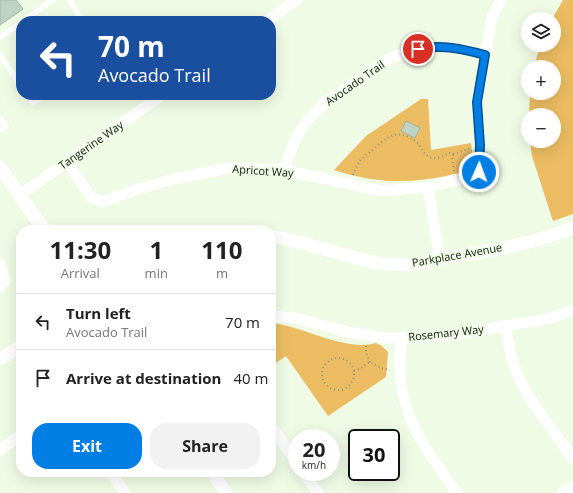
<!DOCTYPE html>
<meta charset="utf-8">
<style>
body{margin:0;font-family:"Open Sans",sans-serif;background:#f2f2f2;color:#222;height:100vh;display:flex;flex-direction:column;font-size:15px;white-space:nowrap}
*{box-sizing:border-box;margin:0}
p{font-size:13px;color:#767676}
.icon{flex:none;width:22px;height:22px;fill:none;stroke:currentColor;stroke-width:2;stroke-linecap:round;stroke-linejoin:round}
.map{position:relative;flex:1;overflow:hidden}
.details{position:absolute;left:16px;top:225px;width:260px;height:252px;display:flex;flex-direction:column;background:#fff;border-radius:16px;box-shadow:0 4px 16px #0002}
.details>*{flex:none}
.guide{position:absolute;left:16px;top:16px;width:260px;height:84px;border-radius:16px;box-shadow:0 4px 16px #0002;background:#1a4fa0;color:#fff;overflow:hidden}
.controls{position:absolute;left:521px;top:12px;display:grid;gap:8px}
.controls a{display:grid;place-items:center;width:40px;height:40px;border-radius:50%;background:#fff;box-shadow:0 4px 16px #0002;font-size:20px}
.speed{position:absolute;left:288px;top:429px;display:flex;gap:8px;font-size:20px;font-weight:700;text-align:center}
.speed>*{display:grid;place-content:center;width:52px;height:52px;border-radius:50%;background:#fff;box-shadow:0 4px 16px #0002;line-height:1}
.speed small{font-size:10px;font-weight:400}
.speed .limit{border:2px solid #111;border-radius:6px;background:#fff;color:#111}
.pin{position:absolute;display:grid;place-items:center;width:34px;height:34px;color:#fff;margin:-17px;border:2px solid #fff;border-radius:50%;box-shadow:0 1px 4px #0007}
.me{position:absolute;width:44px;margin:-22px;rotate:2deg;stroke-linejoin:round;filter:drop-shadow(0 0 3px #0008)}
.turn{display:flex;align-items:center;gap:14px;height:84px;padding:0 16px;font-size:18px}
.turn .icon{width:52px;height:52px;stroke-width:2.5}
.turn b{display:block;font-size:28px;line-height:34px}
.eta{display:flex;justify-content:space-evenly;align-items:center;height:68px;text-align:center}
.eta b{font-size:24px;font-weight:700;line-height:28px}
.button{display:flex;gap:8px;margin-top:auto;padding:8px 16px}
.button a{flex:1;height:46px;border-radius:16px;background:#007ee4;color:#fff;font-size:16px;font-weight:700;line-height:46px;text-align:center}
.button a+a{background:#f2f2f2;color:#222}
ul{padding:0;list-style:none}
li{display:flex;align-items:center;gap:12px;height:56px;padding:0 16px;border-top:1px solid #e0e0e0}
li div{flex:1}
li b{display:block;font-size:15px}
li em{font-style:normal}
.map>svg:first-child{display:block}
</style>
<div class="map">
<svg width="573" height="493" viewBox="0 0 573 493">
<rect width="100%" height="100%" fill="#effbe5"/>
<g fill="#ebbc62">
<polygon points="563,0 573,0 573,214 553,221 532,156 530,141 554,141 554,115 529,115 530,93 554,93 554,67 534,67 540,45 554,45 554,19 552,19"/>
<path d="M421 99H428L431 150 471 143C472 151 474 160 469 167 464 173 454 174 446 176 406 184 374 183 334 170L366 136Z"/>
<path d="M271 323C304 326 344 352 376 343L382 346 388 352 386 377 328 416 286 356 271 366Z"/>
</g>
<g fill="#bed3c4" stroke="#9fb4a5">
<polygon points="0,0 16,0 23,9 0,25"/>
<polygon points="406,121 420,128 415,138 401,131"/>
</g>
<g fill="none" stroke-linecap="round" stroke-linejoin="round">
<g stroke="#8c9485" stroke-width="2" stroke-dasharray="1 3" stroke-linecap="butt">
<polyline points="454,171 452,156 454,154"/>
<path d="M353 175C360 157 360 160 374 149 387 137 397 128 415 141 422 145 423 156 432 158 439 159 444 155 450 153L454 154 471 148"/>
<polyline points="366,346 366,353 370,362"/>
<circle cx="338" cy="374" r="16"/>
<polyline points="354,371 359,369 370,362 381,368 390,370"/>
</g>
<g stroke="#fff" stroke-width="5.5">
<polyline points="69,0 83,21"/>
<polyline points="23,21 53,0"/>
<polyline points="0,37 21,23"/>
<polyline points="0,55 21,86"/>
<polyline points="27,95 33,103 44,95"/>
<polyline points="0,118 6,126 0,130"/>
</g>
<g stroke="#fff" stroke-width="11">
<polyline points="267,21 297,0"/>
<polyline points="67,162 91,197 103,202 141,188 175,179 228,168 284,170 382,191 428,187 457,180 479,172 480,145 477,102 492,17 501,0"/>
<polyline points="284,170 295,140 308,119 326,102 389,59 408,51 428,47 456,48 485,55"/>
<polyline points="428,187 440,259"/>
<polyline points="20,195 162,95"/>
<polyline points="0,264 5,281 0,287"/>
<polyline points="271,316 296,318 348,332 385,338 418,338 452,335 548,319 573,310"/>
<polyline points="505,325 513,363 521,382 529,397 573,459"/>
<path d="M401 338C401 350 399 363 400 375 405 426 429 453 457 493"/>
<polyline points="271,426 297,463"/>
<polyline points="0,450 21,435"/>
<polyline points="110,472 125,493"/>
<polyline points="303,472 318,493"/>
<polyline points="562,493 573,486"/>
</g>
<g stroke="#fff" stroke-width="13">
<polyline points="0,167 36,219 46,230"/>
<path d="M271 236C307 242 341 256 377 263 387 264 406 266 416 264 425 263 434 259 443 258 485 252 533 244 573 228"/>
<polyline points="0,359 21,346"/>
<polyline points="212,472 226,493"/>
</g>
</g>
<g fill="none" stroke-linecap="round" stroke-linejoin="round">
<defs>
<path id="route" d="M418 49C441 44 463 49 485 55L477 102 480 145 479 172"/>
</defs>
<use href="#route" stroke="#005294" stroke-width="10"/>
<use href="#route" stroke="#007ee4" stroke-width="7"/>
</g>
<g text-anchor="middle" stroke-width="4" stroke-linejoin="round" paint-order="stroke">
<g font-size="11" fill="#131710" stroke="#effbe5">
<text transform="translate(355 83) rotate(-35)" y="4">Avocado Trail</text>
<text transform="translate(91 145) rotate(-35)" y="4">Tangerine Way</text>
<text transform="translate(263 171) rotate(4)" y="4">Apricot Way</text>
<text transform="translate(457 255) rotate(-10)" y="4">Parkplace Avenue</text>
<text transform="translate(446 333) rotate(-6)" y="4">Rosemary Way</text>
</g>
</g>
</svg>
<div class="controls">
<a><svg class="icon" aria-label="layers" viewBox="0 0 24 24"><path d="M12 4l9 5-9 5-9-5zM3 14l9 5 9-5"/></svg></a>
<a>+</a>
<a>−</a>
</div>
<div class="speed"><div>20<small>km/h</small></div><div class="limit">30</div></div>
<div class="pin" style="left:418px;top:49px;background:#d93025"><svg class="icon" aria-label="arrive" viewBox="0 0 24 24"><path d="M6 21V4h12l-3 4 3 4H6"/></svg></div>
<svg class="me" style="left:479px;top:172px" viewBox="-20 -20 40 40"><circle r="17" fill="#007ee4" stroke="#fff" stroke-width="3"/><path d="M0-11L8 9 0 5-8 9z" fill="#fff"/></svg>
<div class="guide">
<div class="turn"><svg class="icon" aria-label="left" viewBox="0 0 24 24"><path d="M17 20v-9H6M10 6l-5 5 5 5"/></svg><div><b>70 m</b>Avocado Trail</div></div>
</div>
<section class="details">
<div class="eta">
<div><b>11:30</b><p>Arrival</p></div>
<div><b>1</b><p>min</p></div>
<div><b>110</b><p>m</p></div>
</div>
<ul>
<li><svg class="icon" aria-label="left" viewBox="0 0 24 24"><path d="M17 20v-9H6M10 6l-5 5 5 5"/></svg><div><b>Turn left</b><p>Avocado Trail</p></div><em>70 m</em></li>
<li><svg class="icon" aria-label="arrive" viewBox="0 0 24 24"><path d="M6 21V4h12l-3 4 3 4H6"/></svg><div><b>Arrive at destination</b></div><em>40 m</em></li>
</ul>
<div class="button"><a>Exit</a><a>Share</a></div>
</section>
</div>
